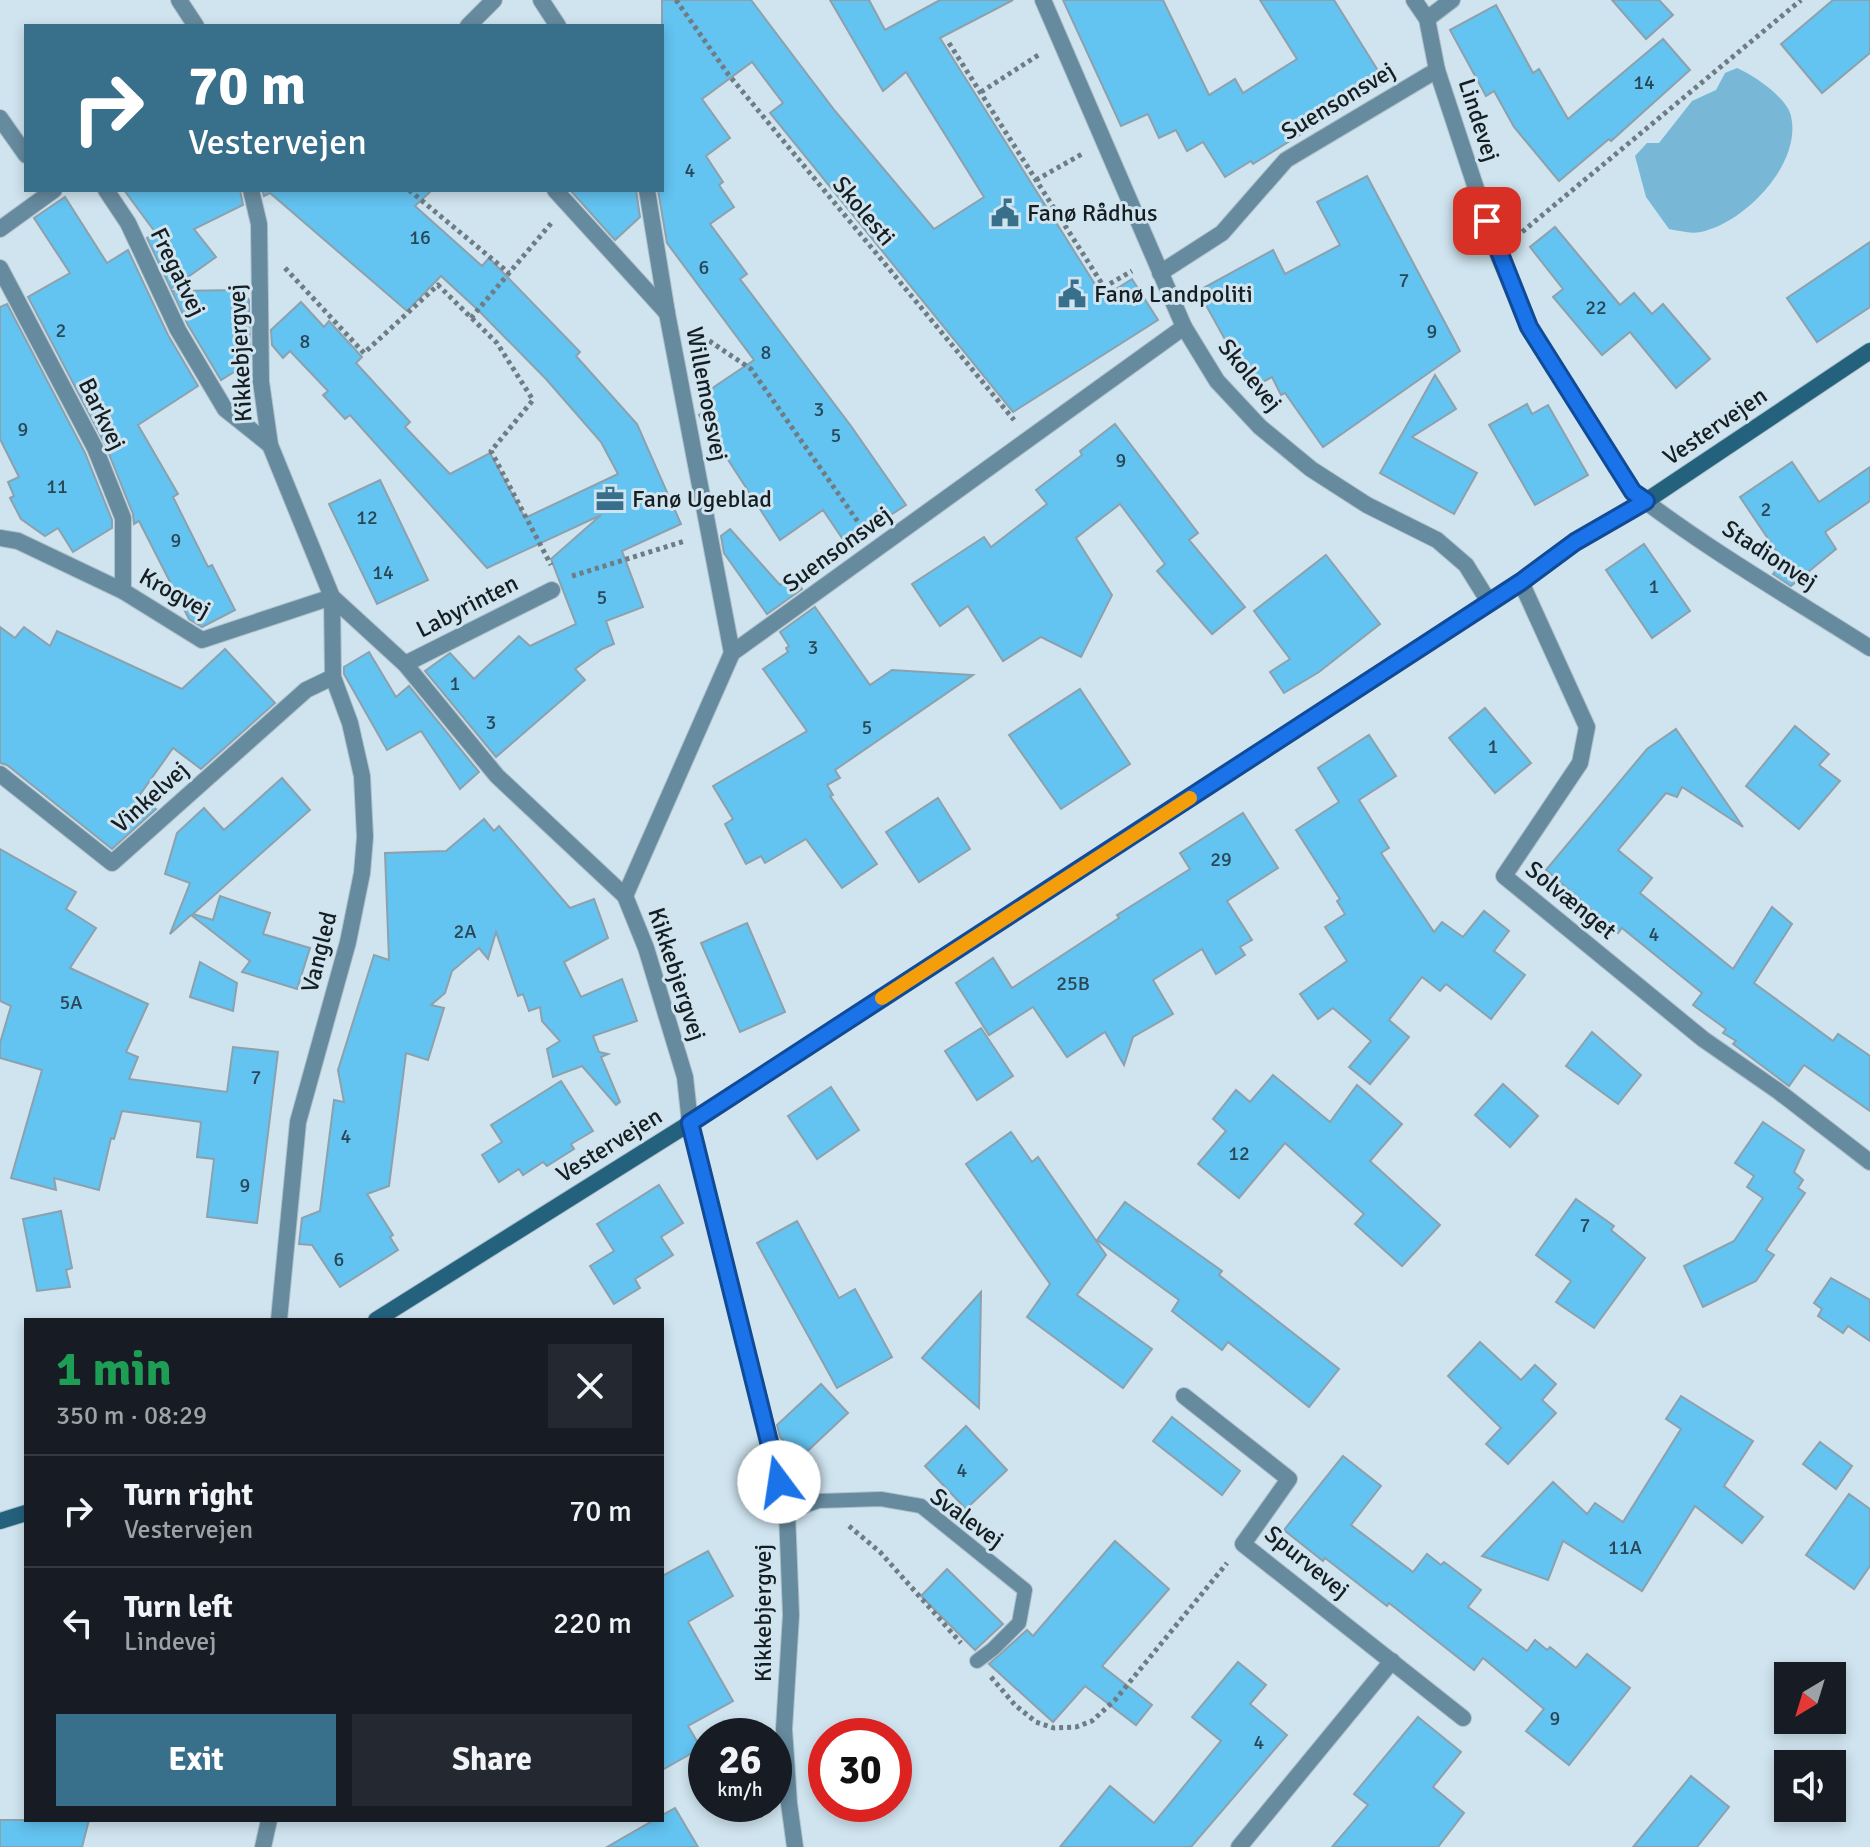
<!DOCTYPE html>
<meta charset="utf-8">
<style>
body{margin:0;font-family:Signika,sans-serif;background:#242831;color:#f1f3f6;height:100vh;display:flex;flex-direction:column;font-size:30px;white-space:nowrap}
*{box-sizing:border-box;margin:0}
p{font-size:26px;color:#9ea1a6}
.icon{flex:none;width:44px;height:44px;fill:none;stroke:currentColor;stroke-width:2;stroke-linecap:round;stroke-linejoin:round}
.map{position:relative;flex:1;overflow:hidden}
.side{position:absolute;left:24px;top:1318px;width:640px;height:504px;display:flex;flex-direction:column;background:#171b24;border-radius:0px;box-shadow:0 4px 12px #0003}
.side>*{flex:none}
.guide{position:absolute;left:24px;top:24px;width:640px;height:168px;border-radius:0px;box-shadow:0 4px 12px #0003;background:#386f8a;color:#fff;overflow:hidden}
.needle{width:52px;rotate:218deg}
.fabs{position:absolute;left:1774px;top:1662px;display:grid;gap:16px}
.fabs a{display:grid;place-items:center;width:72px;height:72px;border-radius:0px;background:#171b24;box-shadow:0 4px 12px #0003;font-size:40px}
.speed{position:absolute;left:688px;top:1718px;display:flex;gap:16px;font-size:40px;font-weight:700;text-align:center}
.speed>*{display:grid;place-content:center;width:104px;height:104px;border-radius:50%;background:#171b24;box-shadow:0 4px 12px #0003;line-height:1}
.speed small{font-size:20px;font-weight:400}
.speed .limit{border:12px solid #d22;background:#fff;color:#111}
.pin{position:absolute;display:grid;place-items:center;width:68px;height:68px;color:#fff;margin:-34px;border-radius:16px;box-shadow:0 4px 12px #0006}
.me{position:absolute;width:88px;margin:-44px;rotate:346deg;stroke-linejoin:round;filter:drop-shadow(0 0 6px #0008)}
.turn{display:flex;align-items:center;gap:28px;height:168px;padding:0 32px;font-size:36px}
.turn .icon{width:104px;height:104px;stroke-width:2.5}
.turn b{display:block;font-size:56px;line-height:68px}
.round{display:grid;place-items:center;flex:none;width:84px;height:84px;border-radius:0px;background:#242831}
.head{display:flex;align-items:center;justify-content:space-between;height:136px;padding:0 32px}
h1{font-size:48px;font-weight:700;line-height:60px;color:#1e9e55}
.action{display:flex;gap:16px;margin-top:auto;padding:16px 32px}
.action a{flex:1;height:92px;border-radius:0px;background:#386f8a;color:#fff;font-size:32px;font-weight:700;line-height:92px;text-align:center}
.action a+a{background:#242831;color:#f1f3f6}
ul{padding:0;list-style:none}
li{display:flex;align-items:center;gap:24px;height:112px;padding:0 32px;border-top:2px solid #363941}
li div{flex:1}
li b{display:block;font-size:30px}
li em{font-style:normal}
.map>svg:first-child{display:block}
</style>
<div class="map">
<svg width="1870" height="1847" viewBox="0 0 1870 1847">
<rect width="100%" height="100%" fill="#cfe4ef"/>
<path fill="#79b7d7" d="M1737 68C1754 75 1787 98 1791 116 1802 163 1747 220 1705 231 1693 235 1681 231 1669 229L1646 197 1635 156 1647 143H1659L1692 101 1716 90 1725 73Z"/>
<g fill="#63c3f1" stroke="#8da1ac" stroke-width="2">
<polygon points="662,0 751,0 835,111 934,229 984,197 906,72 883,91 830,0 869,0 885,30 940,0 1013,0 940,38 1103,297 1132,279 1158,320 1013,412 770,113 783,103 752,62 702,99 730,138 706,156 723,182 719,185 734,207 710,224 747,274 740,279 851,426 906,505 846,544 823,510 780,540 699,415 710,407 702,395 754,360 667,243 658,190 662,190"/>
<polygon points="1063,0 1163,0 1209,95 1235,79 1243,93 1297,59 1260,0 1334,0 1385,82 1253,164 1251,161 1225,177 1203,142 1187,151 1176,130 1159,138 1148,114 1121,126"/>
<polygon points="1612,0 1659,0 1673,15 1646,39"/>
<polygon points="1833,0 1870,0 1870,53 1822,93 1781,44"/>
<polygon points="1496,5 1533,73 1539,69 1568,119 1663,39 1690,70 1611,141 1609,139 1559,181 1514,127 1494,91 1486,96 1450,30"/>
<polygon points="1367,176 1460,351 1323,447 1285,393 1281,395 1272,377 1252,388 1198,291 1273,250 1285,274 1340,245 1317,202"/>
<polygon points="124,190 240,190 243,205 194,229 216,257 171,289 147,238 155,232"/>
<polygon points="262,190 432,190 415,206 482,266 489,258 580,352 576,356 637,424 681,524 622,551 643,607 606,621 614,644 602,649 575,669 585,680 496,757 425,671 450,653 474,679 519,636 530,646 576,624 551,559 601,515 487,568 350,415 345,419 323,395 328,391 290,351 283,358 272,345 271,330 301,302 324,327 329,321 362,357 356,363 410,422 405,427 450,474 490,453 525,518 618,474 601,442 546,379 478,310 441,276 407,311 270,193 264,196"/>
<polygon points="570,190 636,190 640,217 615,240"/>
<polygon points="65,197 107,263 128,250 168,335 198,386 138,425 178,494 173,497 208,567 212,565 235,610 202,627 189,619 139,521 134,524 133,514 105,444 28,297 70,273 34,218"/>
<polygon points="1555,227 1620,305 1634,293 1652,314 1663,304 1710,359 1676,388 1630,332 1602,355 1553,297 1563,289 1530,247"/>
<polygon points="1870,242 1870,307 1817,342 1787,298"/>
<polygon points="242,290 249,300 250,362 221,380 188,325 172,291"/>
<polygon points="7,304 85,453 112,520 112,528 73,552 58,528 45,536 21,519 10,498 14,496 8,482 19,477 0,439 0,307"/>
<polygon points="1435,375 1456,409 1412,437 1477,473 1454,514 1380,473"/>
<polygon points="1527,404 1532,414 1548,405 1588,475 1535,505 1489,425"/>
<polygon points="1115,424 1198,533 1189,540 1245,607 1212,634 1157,571 1165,564 1120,504 1076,538 1112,595 1081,657 1041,637 1003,661 968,606 940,626 912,584 984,537 991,547 1047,504 1036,490 1082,455 1080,451"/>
<polygon points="1792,462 1819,502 1870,467 1870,501 1825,532 1836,549 1791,586 1773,574 1783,561 1740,497"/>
<polygon points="380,480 428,580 377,604 329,504"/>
<polygon points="730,529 780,585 793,575 802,589 767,614 724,553 721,536"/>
<polygon points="1644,544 1690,611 1652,638 1606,570"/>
<polygon points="1326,555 1380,624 1319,672 1284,693 1270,672 1290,659 1254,611"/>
<polygon points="815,607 870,685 892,670 973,675 835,770 840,778 827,785 833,795 830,796 877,864 842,888 806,839 765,863 761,856 746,864 725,824 733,819 713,786 807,731 763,669 788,652 786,648 789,646 780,632"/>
<polygon points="0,627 15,638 24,627 50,646 57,631 182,689 225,649 275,703 201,769 173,748 139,796 156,809 112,849 7,765 0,763"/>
<polygon points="369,652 396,697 409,686 479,772 460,789 421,731 387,750 344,674 344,667"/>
<polygon points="1080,689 1130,764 1061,809 1009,735"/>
<polygon points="1485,708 1531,763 1495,793 1449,738"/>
<polygon points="1795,726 1829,754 1819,765 1840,781 1799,829 1746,786"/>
<polygon points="1676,729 1743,827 1682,787 1677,797 1666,793 1618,850 1652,878 1640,893 1733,969 1772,907 1792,924 1754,983 1833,1041 1838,1034 1870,1056 1870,1111 1804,1065 1789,1086 1733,1044 1736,1041 1723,1033 1726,1029 1693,1005 1702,993 1622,928 1618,933 1546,870 1647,749"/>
<polygon points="1369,735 1396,776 1359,800 1389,848 1381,853 1434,932 1442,922 1463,937 1484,911 1509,931 1494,951 1525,975 1491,1019 1446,984 1440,991 1422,977 1389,1020 1409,1037 1370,1084 1349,1067 1371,1041 1333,1008 1318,1019 1300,994 1347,961 1325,927 1345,914 1337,901 1340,899 1296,830 1339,802 1318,768"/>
<polygon points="282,778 310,810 193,914 213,920 220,896 270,913 263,934 310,948 297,989 242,972 250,961 191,915 170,934 190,883 165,874 177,833 204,808 224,830"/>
<polygon points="938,798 970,849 919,882 886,832"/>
<polygon points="1243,813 1278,868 1227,901 1252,940 1240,947 1245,955 1216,974 1202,949 1153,980 1173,1014 1133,1037 1124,1065 1105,1032 1067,1057 1033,1007 989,1035 956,983 993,958 1012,988 1119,918 1117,915 1190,869 1180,853"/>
<polygon points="484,819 494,831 499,826 570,908 594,899 608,938 564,962 581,997 622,979 637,1021 593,1036 599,1052 608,1054 601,1057 620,1102 616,1105 582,1066 553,1077 547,1049 560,1041 542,1021 540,1007 529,1011 523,994 518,996 496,932 488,959 479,948 452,971 445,993 431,1005 444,1008 428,1060 406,1053 389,1186 367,1194 393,1235 390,1237 398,1250 340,1287 312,1245 299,1244 302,1218 320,1211 334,1100 344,1102 338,1070 374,955 389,960 385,853 446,851"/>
<polygon points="0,849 76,892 66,909 96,928 70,968 148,1004 126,1052 138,1057 129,1079 227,1092 233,1047 278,1052 257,1223 207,1217 214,1159 197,1157 201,1122 122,1111 114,1139 111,1138 99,1190 54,1178 56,1190 11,1178 42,1070 0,1058 0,1043 11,1006 0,1001"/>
<polygon points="747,923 785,1012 740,1032 701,943"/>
<polygon points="200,962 237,983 233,1011 190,997"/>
<polygon points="981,1028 1013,1076 977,1100 945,1051"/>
<polygon points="1592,1032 1641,1075 1618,1104 1566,1066"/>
<polygon points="1273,1075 1330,1122 1357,1085 1402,1124 1370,1161 1440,1225 1402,1266 1355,1224 1364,1214 1285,1143 1239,1198 1198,1164 1226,1131 1213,1119 1236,1090 1250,1102"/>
<polygon points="561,1081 593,1131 571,1144 574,1149 547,1166 543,1162 523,1175 519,1169 499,1182 482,1155 502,1142 491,1125"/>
<polygon points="1503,1084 1538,1116 1510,1147 1475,1115"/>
<polygon points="831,1087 859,1130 817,1159 788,1116"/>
<polygon points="1763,1122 1804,1150 1794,1172 1803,1180 1798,1188 1805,1193 1766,1250 1774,1255 1756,1281 1703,1307 1684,1266 1734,1241 1763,1198 1747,1187 1754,1176 1735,1163"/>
<polygon points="1011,1132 1032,1162 1038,1157 1106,1255 1077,1295 1152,1349 1123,1388 1027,1317 1050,1284 966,1164"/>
<polygon points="659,1185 683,1223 661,1237 673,1255 635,1279 640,1288 614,1304 590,1266 614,1251 597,1224"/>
<polygon points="1576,1199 1614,1226 1611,1230 1645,1258 1594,1328 1556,1302 1571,1281 1536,1255"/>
<polygon points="1125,1202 1222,1271 1219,1275 1339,1369 1309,1407 1228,1342 1222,1350 1172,1311 1179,1300 1097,1240"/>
<polygon points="61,1211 72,1268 66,1270 70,1287 37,1291 23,1219"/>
<polygon points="797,1221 839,1298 855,1289 892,1357 837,1388 757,1243"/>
<polygon points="1831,1278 1870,1300 1870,1341 1848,1326 1843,1333 1818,1316 1822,1309 1814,1303"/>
<polygon points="981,1292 979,1408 922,1358"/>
<polygon points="1480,1342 1521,1380 1535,1365 1556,1384 1542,1400 1556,1413 1508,1464 1486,1444 1501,1428 1448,1376"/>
<polygon points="821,1384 848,1413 800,1458 780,1437 777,1425"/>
<polygon points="1681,1396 1753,1441 1724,1486 1763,1517 1742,1543 1695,1506 1642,1591 1563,1541 1548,1580 1482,1556 1553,1482 1587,1514 1595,1503 1623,1522 1681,1429 1666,1419"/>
<polygon points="1172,1417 1240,1471 1222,1495 1153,1441"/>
<polygon points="966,1426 1007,1470 966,1509 925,1466"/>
<polygon points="1820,1442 1852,1466 1836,1489 1803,1464"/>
<polygon points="1343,1456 1381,1486 1351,1525 1413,1572 1427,1554 1441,1565 1444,1562 1481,1590 1468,1607 1527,1651 1535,1640 1547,1650 1550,1647 1576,1668 1587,1654 1630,1688 1569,1765 1526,1731 1544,1709 1483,1658 1474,1670 1389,1603 1387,1606 1325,1558 1323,1561 1284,1530"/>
<polygon points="1849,1494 1870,1509 1870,1566 1854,1589 1806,1555"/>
<polygon points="1115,1541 1169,1589 1102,1666 1152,1705 1136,1725 1085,1686 1053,1722 989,1664 1027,1630 1033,1636"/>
<polygon points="708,1551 733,1596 688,1622 733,1701 688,1726 701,1748 662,1770 662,1576"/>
<polygon points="947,1569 1003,1624 975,1650 921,1596"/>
<polygon points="1238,1662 1266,1685 1250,1704 1287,1735 1191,1847 1060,1847 1110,1786 1154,1823 1221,1741 1192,1717"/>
<polygon points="1418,1717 1461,1752 1433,1787 1464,1813 1438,1847 1332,1847 1368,1805 1354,1794"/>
<polygon points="1691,1776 1729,1807 1697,1847 1633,1847"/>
<polygon points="675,1808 698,1847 607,1847 654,1820 662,1820 662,1815"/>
<polygon points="0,1820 89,1820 82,1847 0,1847"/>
</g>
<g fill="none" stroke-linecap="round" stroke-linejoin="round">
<defs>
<polyline id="lane" points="787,1512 819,1501 881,1499 921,1506 1025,1590 1019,1623 993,1649 977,1661"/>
<g id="street">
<polyline points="179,0 196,26"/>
<polyline points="541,0 558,26"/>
<polyline points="1043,0 1184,327 1217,381 1260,427 1311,469 1367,505 1437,540 1466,565 1489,602"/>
<path d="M1414 0 1427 19 1437 70 1497 252 1529 327 1633 492C1708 550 1790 597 1870 648"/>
<polyline points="1427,19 1452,0"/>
<polyline points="468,26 494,0"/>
<polyline points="0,118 26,155"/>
<polyline points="106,190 128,223 178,330 225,409 270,445"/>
<polyline points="251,190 259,224 261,382 270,445 332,597 405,664 497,776 625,896 646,948 685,1077 690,1123 787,1512 791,1615 784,1729 789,1803 795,1847"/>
<polyline points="555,190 667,313"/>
<polyline points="647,190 667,313 732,653"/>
<polyline points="0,229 54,190"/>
<polyline points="0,268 95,448 123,518 123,591"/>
<polyline points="1160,273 1222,233 1286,160 1437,70"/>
<polyline points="0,538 18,541 123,591 202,640 332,597 333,677 350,723 362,776 365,837 362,873 348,942 298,1122 279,1320"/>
<polyline points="1521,582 1587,727 1580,763 1504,876 1703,1039 1778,1091 1870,1162"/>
<polyline points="405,664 552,590"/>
<polyline points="0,774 112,863 306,690 333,677"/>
<polyline points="625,896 732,653 1184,327"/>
<polyline points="1184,1396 1289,1479 1243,1544 1463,1718"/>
<polyline points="263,1847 269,1820"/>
<polyline points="1239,1847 1392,1661"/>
</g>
<g id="secondary">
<polyline points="376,1320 690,1123 1521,582 1575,542 1646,501 1870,351"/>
<polyline points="0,1521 26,1513"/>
</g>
</defs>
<use href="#lane" stroke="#aec0ca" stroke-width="16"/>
<use href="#street" stroke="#aec0ca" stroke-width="18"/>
<use href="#secondary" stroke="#aec0ca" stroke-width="18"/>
<g stroke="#6e7c84" stroke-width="5" stroke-dasharray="4 4" stroke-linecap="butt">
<polyline points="676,0 728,74 1014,420"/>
<polyline points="949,43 1104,287 1132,271"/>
<polyline points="981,92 1040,54"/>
<polyline points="1036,180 1082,154"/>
<polyline points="409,190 509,273"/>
<polyline points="1516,237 1801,0"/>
<polyline points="285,268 364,353 438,285 497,343 533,400 491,451 551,565"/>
<polyline points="471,318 553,221"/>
<polyline points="696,332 751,369 863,529"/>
<polyline points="572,576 685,541"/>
<polyline points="849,1526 880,1552 961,1643"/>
<polyline points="991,1677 1015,1705 1036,1722 1054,1728 1076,1727 1092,1721 1115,1700 1227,1563"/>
</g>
<use href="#lane" stroke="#668a9e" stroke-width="14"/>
<use href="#street" stroke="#668a9e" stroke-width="16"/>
<use href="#secondary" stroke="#24617d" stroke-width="16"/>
</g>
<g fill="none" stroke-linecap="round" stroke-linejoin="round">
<defs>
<polyline id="route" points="779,1482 690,1123 1521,582 1575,542 1646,501 1633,492 1529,327 1487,221"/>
</defs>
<use href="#route" stroke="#114b97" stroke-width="20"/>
<use href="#route" stroke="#1a73e8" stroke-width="14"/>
<polyline stroke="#f59e0b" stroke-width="14" points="882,998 1190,798"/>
</g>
<defs>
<symbol id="civic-bare" viewBox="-9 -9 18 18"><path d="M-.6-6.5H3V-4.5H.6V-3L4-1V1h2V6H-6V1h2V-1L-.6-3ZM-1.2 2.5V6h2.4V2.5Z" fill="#386f8a" stroke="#cfe4ef" stroke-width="2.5" paint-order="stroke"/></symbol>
<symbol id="office-bare" viewBox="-9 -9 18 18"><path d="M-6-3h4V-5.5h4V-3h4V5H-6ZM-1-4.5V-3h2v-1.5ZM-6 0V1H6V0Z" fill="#386f8a" stroke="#cfe4ef" stroke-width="2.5" paint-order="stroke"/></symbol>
</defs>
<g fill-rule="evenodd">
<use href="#civic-bare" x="985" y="193" width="40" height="40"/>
<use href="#civic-bare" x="1052" y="274" width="40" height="40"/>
<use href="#office-bare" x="590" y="479" width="40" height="40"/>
</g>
<g text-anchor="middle" stroke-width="6" stroke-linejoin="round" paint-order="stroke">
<g font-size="20" fill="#294756">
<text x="1644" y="89">14</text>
<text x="690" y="177">4</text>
<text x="420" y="244">16</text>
<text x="704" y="274">6</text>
<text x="1404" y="287">7</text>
<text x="1596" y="314">22</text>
<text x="61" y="337">2</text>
<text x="1432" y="338">9</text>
<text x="305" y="348">8</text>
<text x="766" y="359">8</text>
<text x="819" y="416">3</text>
<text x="23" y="436">9</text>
<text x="836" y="442">5</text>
<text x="1121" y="467">9</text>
<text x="57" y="493">11</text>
<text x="1766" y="516">2</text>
<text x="367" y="524">12</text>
<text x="176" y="547">9</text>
<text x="383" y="579">14</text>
<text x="1654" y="593">1</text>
<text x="602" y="604">5</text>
<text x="813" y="654">3</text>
<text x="455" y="690">1</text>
<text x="491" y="729">3</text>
<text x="867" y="734">5</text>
<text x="1493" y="753">1</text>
<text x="1221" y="866">29</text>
<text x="465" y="938">2A</text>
<text x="1654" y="941">4</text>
<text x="1073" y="990">25B</text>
<text x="71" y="1009">5A</text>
<text x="256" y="1084">7</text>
<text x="346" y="1143">4</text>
<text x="1239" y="1160">12</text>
<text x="245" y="1192">9</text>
<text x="1585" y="1232">7</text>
<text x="339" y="1266">6</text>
<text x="962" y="1477">4</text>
<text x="1625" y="1554">11A</text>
<text x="1555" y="1725">9</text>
<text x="1259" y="1749">4</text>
</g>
<g font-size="24" fill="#161e22" stroke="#cfe4ef">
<text transform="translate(1338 101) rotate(-31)" y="8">Suensonsvej</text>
<text transform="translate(1479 120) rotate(72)" y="8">Lindevej</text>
<text transform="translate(864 211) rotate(50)" y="8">Skolesti</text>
<text transform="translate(178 272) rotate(64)" y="8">Fregatvej</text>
<text transform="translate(240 353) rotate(-93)" y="8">Kikkebjergvej</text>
<text transform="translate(1250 375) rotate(51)" y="8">Skolevej</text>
<text transform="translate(707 394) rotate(79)" y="8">Willemoesvej</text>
<text transform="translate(102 414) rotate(64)" y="8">Barkvej</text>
<text transform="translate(1715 426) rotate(-34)" y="8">Vestervejen</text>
<text transform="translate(837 549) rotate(-36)" y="8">Suensonsvej</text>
<text transform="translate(1770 555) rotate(33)" y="8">Stadionvej</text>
<text transform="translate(175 593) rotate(29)" y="8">Krogvej</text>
<text transform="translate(467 606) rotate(-27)" y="8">Labyrinten</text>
<text transform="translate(150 797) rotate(-42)" y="8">Vinkelvej</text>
<text transform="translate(1571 900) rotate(39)" y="8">Solvænget</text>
<text transform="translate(319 952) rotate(-76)" y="8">Vangled</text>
<text transform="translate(677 974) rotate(72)" y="8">Kikkebjergvej</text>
<text transform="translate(609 1145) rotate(-32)" y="8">Vestervejen</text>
<text transform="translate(967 1518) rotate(36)" y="8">Svalevej</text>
<text transform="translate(1307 1562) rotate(39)" y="8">Spurvevej</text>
<text transform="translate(763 1613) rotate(-90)" y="8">Kikkebjergvej</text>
</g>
<g font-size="24" fill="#161e22" stroke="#cfe4ef" text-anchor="start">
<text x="1027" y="221">Fanø Rådhus</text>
<text x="1094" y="302">Fanø Landpoliti</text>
<text x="632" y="507">Fanø Ugeblad</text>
</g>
</g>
</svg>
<div class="fabs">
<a><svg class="needle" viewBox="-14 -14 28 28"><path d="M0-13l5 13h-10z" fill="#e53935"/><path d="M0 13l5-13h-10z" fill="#9ea1a6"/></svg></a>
<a><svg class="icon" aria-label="sound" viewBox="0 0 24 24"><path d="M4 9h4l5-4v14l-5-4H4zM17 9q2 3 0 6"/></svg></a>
</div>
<div class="speed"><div>26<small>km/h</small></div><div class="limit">30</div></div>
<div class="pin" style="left:1487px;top:221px;background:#d93025"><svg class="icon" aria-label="arrive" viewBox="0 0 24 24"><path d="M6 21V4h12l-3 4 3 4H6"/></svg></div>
<svg class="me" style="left:779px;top:1482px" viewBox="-20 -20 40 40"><circle r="19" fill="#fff"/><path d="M0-13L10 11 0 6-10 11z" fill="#1a73e8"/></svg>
<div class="guide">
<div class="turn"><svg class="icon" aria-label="right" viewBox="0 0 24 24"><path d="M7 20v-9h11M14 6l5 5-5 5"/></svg><div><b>70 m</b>Vestervejen</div></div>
</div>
<section class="side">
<div class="head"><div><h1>1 min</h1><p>350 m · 08:29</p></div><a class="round"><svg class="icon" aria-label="close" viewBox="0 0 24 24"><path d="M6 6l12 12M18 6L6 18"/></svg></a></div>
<ul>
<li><svg class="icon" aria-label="right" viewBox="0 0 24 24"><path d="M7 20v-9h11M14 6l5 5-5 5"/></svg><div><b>Turn right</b><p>Vestervejen</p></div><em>70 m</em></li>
<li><svg class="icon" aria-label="left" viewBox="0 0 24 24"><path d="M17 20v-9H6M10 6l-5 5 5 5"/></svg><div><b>Turn left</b><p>Lindevej</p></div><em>220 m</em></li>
</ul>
<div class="action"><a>Exit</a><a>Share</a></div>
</section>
</div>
